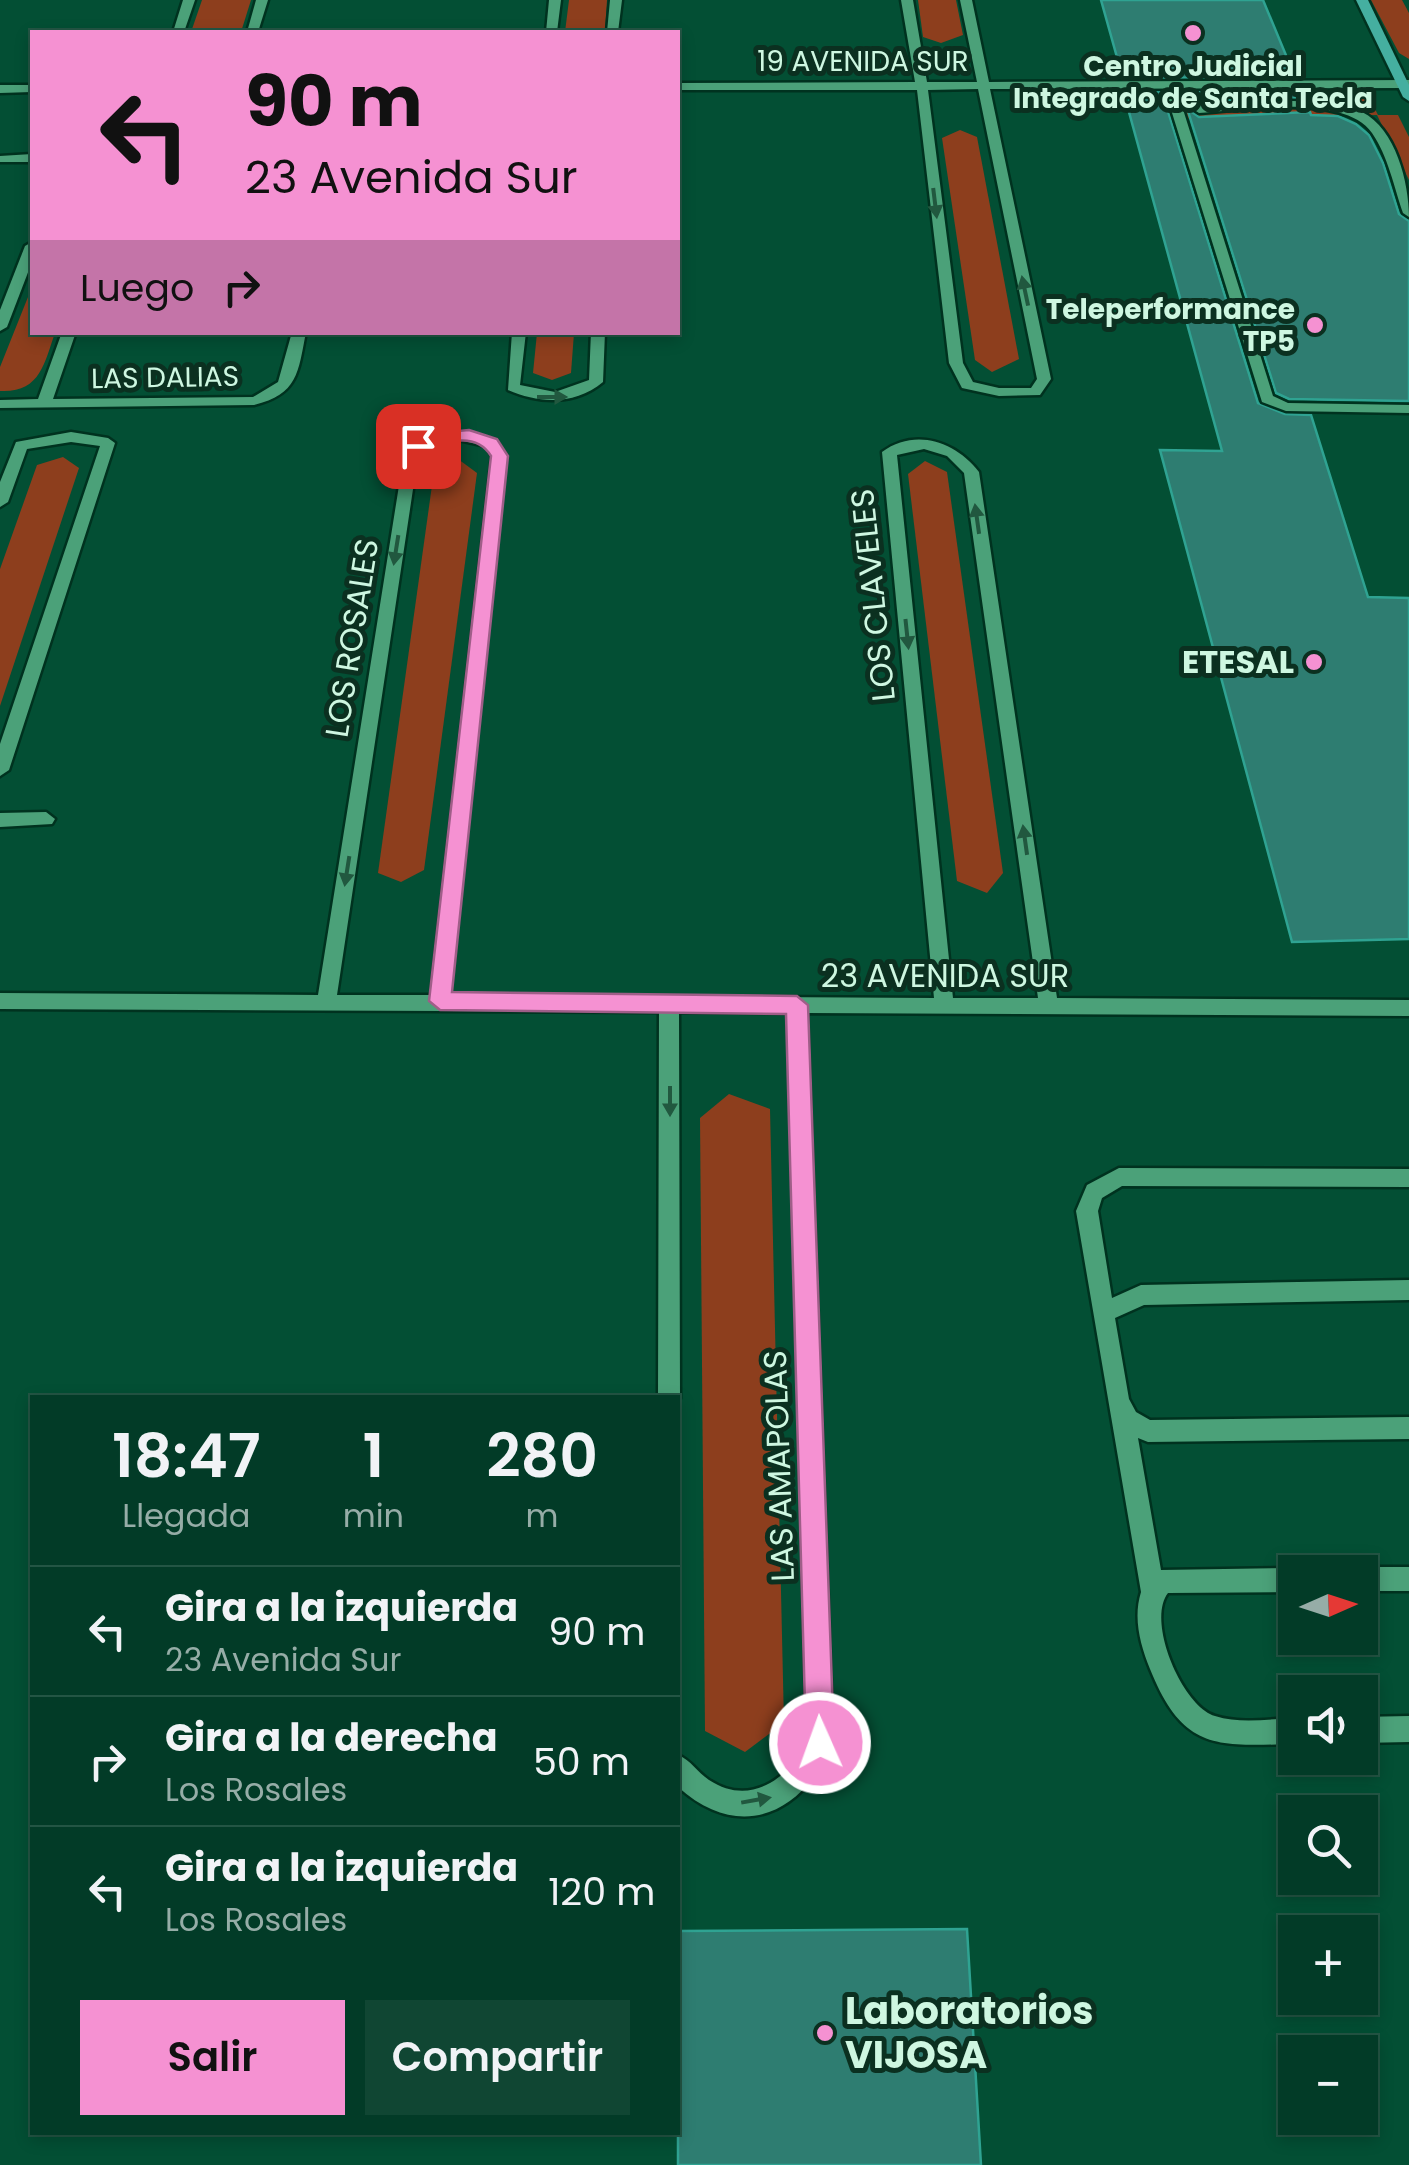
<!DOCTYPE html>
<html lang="es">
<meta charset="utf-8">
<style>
body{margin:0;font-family:Poppins,sans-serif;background:#104633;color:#f1f3f6;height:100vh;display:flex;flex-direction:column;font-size:38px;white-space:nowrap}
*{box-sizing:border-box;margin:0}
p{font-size:32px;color:#96ada7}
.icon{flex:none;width:55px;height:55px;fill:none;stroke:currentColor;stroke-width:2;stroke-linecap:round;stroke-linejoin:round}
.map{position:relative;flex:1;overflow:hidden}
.side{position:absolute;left:30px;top:1395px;width:650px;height:740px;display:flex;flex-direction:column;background:#023b27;border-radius:0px;box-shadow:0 5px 15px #0003,0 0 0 2px #235544}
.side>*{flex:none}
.banner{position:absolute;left:30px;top:30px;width:650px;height:305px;border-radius:0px;box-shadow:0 5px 15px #0003,0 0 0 2px #235544;background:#f591d2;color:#111;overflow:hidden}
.needle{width:65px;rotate:87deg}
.fabs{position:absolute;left:1278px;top:1555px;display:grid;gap:20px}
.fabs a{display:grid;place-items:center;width:100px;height:100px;border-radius:0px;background:#023b27;box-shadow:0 5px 15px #0003,0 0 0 2px #235544;font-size:50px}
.pin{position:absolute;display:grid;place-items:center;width:85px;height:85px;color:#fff;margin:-42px;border-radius:20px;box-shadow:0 5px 15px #0006}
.me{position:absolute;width:110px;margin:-55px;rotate:358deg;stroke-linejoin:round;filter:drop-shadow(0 0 8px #0008)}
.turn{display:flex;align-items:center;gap:35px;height:210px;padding:0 50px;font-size:45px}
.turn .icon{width:130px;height:130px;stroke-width:2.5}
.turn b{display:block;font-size:70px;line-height:85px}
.then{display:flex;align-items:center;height:95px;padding:0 50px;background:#0003;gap:20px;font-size:38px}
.eta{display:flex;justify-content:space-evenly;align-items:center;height:170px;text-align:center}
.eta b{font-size:60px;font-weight:600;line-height:70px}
.action{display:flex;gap:20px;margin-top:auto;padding:20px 50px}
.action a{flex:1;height:115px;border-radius:0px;background:#f591d2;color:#111;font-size:40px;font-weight:600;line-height:115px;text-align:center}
.action a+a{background:#104633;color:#f1f3f6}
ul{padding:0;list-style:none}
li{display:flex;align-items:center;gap:30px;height:130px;padding:0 50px;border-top:2px solid #235544}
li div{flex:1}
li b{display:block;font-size:38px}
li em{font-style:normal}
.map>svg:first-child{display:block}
</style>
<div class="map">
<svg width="1409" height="2165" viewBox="0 0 1409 2165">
<rect width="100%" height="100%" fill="#034f34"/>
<g fill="#8d3e1d">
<polygon points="202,0 251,0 241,32 191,32"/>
<polygon points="569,0 607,0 605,31 565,32"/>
<polygon points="918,0 956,0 963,35 941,43 923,37"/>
<polygon points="1371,0 1402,0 1409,13 1409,59 1399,53"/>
<polygon points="1369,97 1378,115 1398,115 1409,137 1409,180 1377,115 1163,119 1158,103"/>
<polygon points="960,130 977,137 1019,359 992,372 975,360 942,138"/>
<path d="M32 287V332L55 333C44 364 40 393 0 391V367Z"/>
<polygon points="537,333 574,333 571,373 552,380 533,373"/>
<polygon points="63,457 79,468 0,706 0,569 37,465"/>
<polygon points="458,459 477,473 424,870 401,882 378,873 434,471"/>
<polygon points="925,461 947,472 1003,873 987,893 957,881 908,474"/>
<polygon points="729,1094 770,1109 784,1723 745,1752 705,1731 700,1118"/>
</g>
<g fill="#2e7d71" stroke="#2fa392" stroke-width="2.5">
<polygon points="1101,0 1263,0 1295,77 1131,78 1132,68 1120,68"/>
<polygon points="1130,92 1162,92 1258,403 1285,414 1311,415 1368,597 1409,598 1409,939 1292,942 1160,450 1222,451 1129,112"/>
<polygon points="1182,92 1302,92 1304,98 1199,101 1189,110 1199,117 1310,112 1311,115 1338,116 1356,124 1369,135 1383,163 1399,214 1409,221 1409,401 1289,399 1276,393"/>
<polygon points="967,1929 981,2165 678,2165 678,1931"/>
</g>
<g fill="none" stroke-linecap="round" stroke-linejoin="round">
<defs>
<g id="lane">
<polygon points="1170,83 1176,87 1273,396 1288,403 1409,405 1409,413 1286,411 1262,402 1164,87"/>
<path d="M1292 101C1315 102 1341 102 1362 112 1396 129 1409 183 1409 217L1403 213C1394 187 1388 156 1372 133 1344 93 1242 110 1199 113L1193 109 1199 105Z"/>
<path d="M1119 1168 1409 1169V1187L1122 1186 1102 1198 1098 1211 1112 1298 1141 1285 1409 1280V1300L1144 1305 1115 1318 1129 1399 1136 1412 1150 1420 1409 1417V1439L1148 1442 1138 1438 1161 1570 1295 1568 1304 1571 1295 1572V1592L1168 1593C1146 1621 1182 1706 1215 1716 1240 1724 1269 1719 1295 1718V1744C1216 1746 1183 1751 1150 1669 1140 1644 1133 1618 1141 1592L1076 1211 1087 1185Z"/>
<polygon points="1360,1567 1409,1567 1409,1591 1360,1591 1360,1572 1351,1572"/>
<polygon points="1409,1716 1409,1742 1360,1743 1360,1717"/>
</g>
<g id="street">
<polygon points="183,0 195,0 184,32 173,32"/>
<polygon points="256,0 268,0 258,32 247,32"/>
<polygon points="549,0 561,0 557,32 546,32"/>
<polygon points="610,0 622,0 618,32 607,32"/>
<path d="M901 0H913L927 82H977L960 0H972L989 82 1409 80V88L990 89 1051 379 1040 395 999 396 962 388 949 363 917 90H678V83L915 82ZM978 89 1037 379 1031 388H999L973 382 963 363 928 90Z"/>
<polygon points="0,85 32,85 32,92 0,93"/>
<polygon points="32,154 32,162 0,162 0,156"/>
<polygon points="32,242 32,262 7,327 0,331 0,310 25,246"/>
<path d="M62 332H76L53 399 253 397 278 382 292 332H306C298 373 298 394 254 405L0 408V400L38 399Z"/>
<path d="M512 332H526L520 385 555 392 589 380 591 332H605L603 382C575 405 540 404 508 390Z"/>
<path d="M459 431 496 440 506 456 450 995 934 998 882 452C915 428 955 441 979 472L1057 998 1409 1000V1016L807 1013 833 1743C803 1814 740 1843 678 1787V1755C691 1760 697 1772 709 1780 750 1807 788 1779 807 1742L788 1013 679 1012 680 1398 678 1404V1398H658L659 1012 0 1009V993L318 995 404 454 424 437ZM459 440 486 446 492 456 431 995H337L418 456 434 444ZM924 449 947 456 964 473 1038 998H953L897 455Z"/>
<polygon points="71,432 108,438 115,443 9,770 0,776 0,744 100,446 71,442 27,449 8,502 0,507 0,482 16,442"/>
<polygon points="46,812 55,819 52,824 0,827 0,813"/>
</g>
<polygon id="secondary" points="1356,0 1368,0 1409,85 1409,101 1403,97"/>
</defs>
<use href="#lane" stroke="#00321f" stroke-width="5"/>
<use href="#street" stroke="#00321f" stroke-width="5"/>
<use href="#secondary" stroke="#00321f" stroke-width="5"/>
<use href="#lane" fill="#4ba179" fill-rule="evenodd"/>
<use href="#street" fill="#4ba179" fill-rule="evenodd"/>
<use href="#secondary" fill="#45afa0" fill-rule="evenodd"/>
</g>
<defs><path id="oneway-solid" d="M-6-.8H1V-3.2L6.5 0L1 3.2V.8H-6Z" transform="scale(2.5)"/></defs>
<g fill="#21583f">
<use href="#oneway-solid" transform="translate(935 203) rotate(83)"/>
<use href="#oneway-solid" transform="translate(1025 291) rotate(-102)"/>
<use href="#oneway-solid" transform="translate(552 397)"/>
<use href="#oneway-solid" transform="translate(977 519) rotate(-98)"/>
<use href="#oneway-solid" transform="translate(396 550) rotate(99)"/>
<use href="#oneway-solid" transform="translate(907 634) rotate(84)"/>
<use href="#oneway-solid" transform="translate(1025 840) rotate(-98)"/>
<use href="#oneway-solid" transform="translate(347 871) rotate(99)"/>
<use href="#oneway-solid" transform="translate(670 1101) rotate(90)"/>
<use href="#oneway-solid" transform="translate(756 1800) rotate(-10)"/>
</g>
<path fill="#f591d2" stroke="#9f5e88" stroke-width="2.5" d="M469 430 497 439 508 456 452 992 797 996 808 1005 834 1743 830 1753 820 1757 810 1753 806 1743 786 1014 440 1010 429 1001 491 456C474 429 442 444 418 452L409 446 434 433Z"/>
<g fill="#f591d2" stroke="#0b3020" stroke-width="4">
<circle cx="1193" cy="33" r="10"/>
<circle cx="1315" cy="325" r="10"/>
<circle cx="1314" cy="662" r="10"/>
<circle cx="825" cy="2033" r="10"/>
</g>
<g text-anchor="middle" stroke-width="10" stroke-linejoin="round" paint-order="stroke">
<g font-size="28" fill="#cef7e1" stroke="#0b3020">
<text x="863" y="71">19 AVENIDA SUR</text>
<text transform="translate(165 377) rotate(-1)" y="10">LAS DALIAS</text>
</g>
<g font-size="28" font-weight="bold" fill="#cef7e1" stroke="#0b3020">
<text x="1193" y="76">Centro Judicial<tspan x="1193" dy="32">Integrado de Santa Tecla</tspan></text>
<text x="1295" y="319" text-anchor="end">Teleperformance<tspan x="1295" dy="32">TP5</tspan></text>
</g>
<g font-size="32" fill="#cef7e1" stroke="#0b3020">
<text transform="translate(873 595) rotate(-96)" y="11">LOS CLAVELES</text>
<text transform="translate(352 638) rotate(-81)" y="11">LOS ROSALES</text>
<text x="945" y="987">23 AVENIDA SUR</text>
<text transform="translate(779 1466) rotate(-92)" y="11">LAS AMAPOLAS</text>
</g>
<g font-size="32" font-weight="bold" fill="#cef7e1" stroke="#0b3020" text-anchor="end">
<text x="1294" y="673">ETESAL</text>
</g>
<g font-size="38" font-weight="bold" fill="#cef7e1" stroke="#0b3020" text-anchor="start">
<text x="845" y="2024">Laboratorios<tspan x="845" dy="44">VIJOSA</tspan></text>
</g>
</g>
</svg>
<div class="fabs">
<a><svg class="needle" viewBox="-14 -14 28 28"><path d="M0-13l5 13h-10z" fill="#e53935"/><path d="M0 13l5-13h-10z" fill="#96ada7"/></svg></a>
<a><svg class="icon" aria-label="sound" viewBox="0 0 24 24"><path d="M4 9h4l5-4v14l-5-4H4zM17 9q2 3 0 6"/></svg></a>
<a><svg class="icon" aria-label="search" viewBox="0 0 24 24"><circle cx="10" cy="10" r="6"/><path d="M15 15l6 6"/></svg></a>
<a>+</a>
<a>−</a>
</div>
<div class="pin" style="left:418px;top:446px;background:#d93025"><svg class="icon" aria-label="arrive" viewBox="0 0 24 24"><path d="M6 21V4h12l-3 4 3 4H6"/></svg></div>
<svg class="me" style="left:820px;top:1743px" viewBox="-20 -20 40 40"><circle r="17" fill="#f591d2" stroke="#fff" stroke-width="3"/><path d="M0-11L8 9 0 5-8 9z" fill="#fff"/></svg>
<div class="banner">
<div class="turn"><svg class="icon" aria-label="left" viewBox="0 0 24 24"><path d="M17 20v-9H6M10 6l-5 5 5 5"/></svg><div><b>90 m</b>23 Avenida Sur</div></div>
<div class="then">Luego<svg class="icon" aria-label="right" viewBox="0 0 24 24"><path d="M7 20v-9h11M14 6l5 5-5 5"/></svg></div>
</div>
<section class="side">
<div class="eta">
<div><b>18:47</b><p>Llegada</p></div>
<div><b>1</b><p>min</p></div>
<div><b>280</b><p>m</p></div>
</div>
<ul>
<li><svg class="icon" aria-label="left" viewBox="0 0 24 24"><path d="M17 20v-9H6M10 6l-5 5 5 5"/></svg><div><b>Gira a la izquierda</b><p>23 Avenida Sur</p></div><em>90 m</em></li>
<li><svg class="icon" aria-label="right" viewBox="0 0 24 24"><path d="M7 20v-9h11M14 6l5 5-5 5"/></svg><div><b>Gira a la derecha</b><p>Los Rosales</p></div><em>50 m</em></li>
<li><svg class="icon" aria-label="left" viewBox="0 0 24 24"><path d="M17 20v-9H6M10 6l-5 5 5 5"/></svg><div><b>Gira a la izquierda</b><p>Los Rosales</p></div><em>120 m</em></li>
</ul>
<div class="action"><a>Salir</a><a>Compartir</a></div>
</section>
</div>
